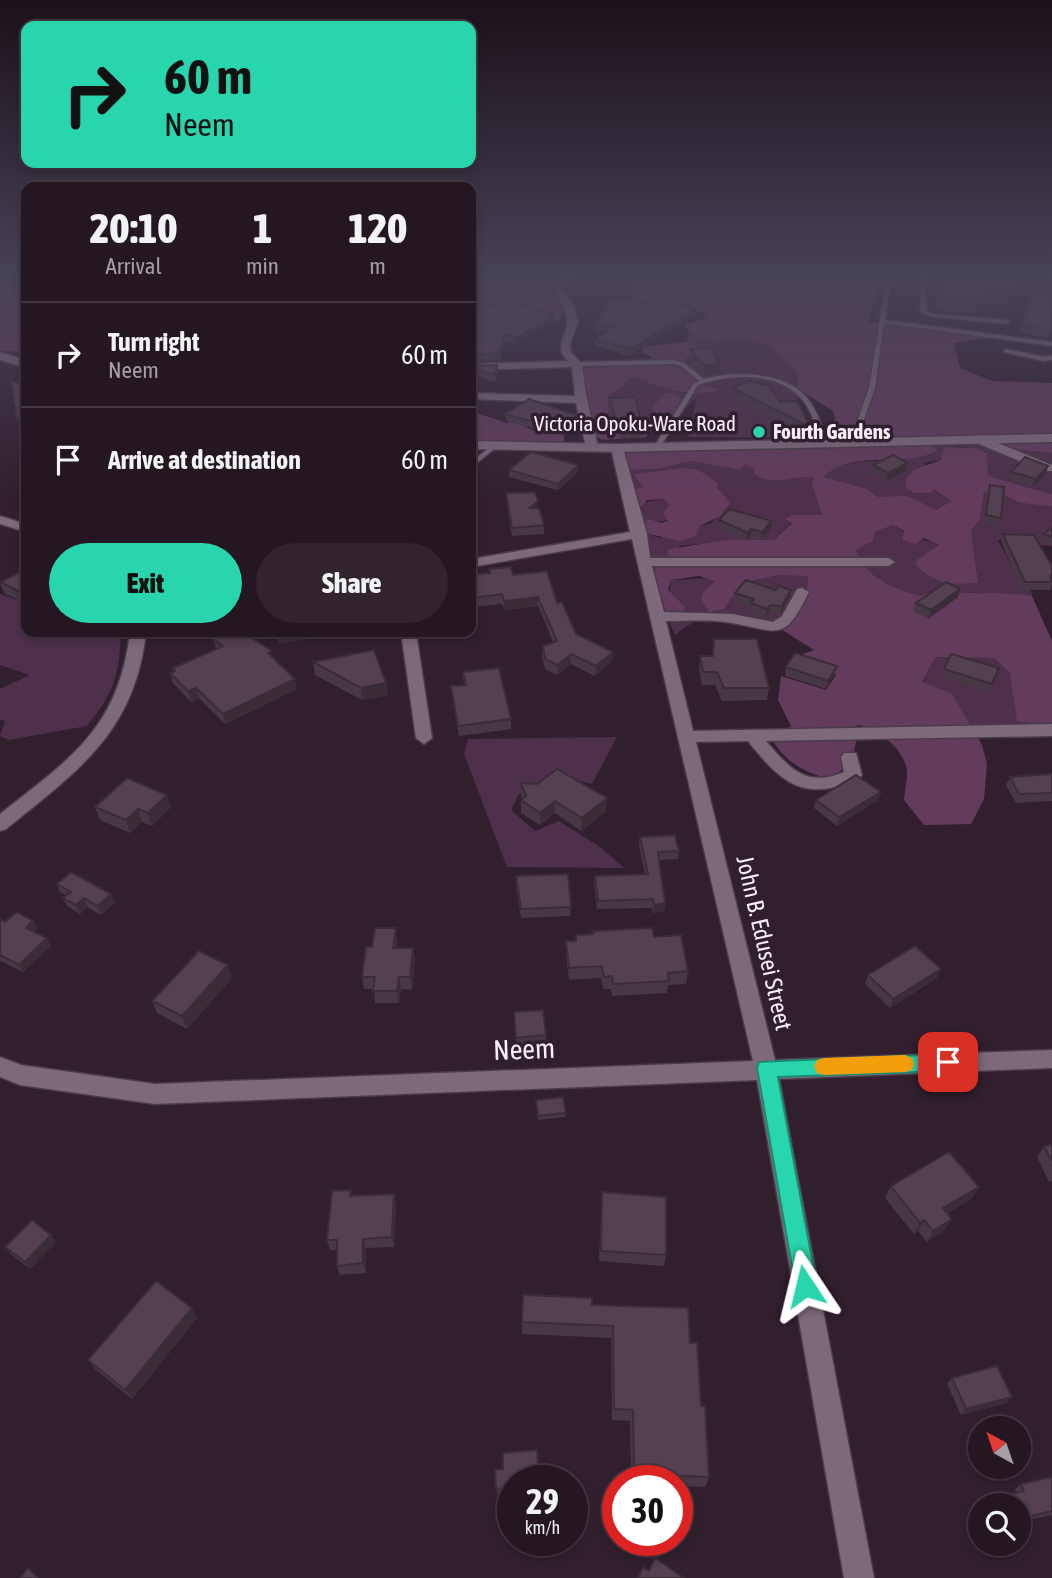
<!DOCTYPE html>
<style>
body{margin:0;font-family:"Asap Condensed",sans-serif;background:#31242f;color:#f1f3f6;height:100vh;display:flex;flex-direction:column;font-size:26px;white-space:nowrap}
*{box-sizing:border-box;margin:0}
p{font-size:23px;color:#a39fa5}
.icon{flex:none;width:38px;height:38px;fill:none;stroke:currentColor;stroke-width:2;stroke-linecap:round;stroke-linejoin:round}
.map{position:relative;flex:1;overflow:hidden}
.details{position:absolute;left:21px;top:182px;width:455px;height:455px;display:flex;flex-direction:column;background:#251722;border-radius:14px;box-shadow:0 4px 10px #0003,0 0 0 2px #423640}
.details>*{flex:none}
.hud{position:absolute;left:21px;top:21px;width:455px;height:147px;border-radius:14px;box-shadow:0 4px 10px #0003,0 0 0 2px #423640;background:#29d5ac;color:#111;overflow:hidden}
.needle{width:46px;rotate:320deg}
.tools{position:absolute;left:968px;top:1416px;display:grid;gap:14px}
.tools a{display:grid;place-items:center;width:63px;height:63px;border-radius:50%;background:#251722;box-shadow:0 4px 10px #0003,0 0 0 2px #423640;font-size:35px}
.speed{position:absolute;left:497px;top:1465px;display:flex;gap:14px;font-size:35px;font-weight:700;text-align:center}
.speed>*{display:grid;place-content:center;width:91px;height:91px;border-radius:50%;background:#251722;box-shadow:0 4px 10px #0003,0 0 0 2px #423640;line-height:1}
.speed small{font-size:18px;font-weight:400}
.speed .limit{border:10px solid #d22;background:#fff;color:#111}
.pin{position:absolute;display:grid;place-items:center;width:60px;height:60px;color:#fff;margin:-30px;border-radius:14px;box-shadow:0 4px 10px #0006}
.me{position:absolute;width:77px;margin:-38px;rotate:350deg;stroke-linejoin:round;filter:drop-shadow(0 0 5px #0008)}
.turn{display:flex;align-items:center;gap:24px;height:147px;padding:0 28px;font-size:32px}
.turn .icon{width:91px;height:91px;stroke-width:2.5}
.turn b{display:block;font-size:49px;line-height:60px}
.eta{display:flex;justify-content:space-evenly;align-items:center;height:119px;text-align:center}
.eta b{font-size:42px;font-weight:800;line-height:49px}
.action{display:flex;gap:14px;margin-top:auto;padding:14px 28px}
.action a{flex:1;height:80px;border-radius:42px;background:#29d5ac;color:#111;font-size:28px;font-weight:800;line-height:80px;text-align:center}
.action a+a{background:#31242f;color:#f1f3f6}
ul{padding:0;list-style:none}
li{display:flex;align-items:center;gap:21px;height:105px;padding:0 28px;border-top:2px solid #423640}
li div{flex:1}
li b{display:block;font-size:26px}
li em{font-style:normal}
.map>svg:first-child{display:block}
</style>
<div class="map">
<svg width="1052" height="1578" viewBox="0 0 1052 1578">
<rect width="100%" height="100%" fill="#311f2e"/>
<g fill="#4e304a">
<path d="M689 333 711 342 743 338 771 346 796 372 797 398 815 438 688 437 697 396 688 406 683 397 650 419 609 422 608 397 633 377 688 394 720 389C694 385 695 382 685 359L691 356 695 343 686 342Z"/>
<path d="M931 445H1004L1007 449 1052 453V494L987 476V452L962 446 947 447 943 459 924 463 934 488 951 501 936 510 878 497 868 489 824 477C845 457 871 462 899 460 911 459 925 453 937 449Z"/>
<polygon points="691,461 739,470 746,463 755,470 814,478 822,515 792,515 792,522 774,540 734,540 679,546 675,557 682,560 657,565 654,573 644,533 660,538 711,523 723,510 718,483 699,470 633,474 645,488 631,489 626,470 657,469"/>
<path d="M984 491 1004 495 1020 503 1052 506V546L1035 545 1033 541 998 540 1014 571 1029 581 1032 596C1000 589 971 598 940 588L920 596C892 587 867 579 856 550L873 541 874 532 893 525 904 532 902 539C943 536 951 556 978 582L971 531 980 520Z"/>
<polygon points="663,499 669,505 663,513 668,520 641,526 639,517 644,502"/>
<path d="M780 575H808C808 599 796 614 779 628 743 615 707 607 675 635L667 616 671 580 710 578 715 581 711 585 724 609 742 583Z"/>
<path d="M0 594 26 603V632H121C119 675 115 692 87 726L9 740 0 736 5 721 0 720V689L30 675 0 665Z"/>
<polygon points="936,657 994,658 1010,672 1015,696 1052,726 974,729 922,683"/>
<polygon points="617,737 592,784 557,775 519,794 511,810 535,831 559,821 600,847 624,868 507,867 464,754 468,739"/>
</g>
<g fill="#633b5d">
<path d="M471 276H565L554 286 563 308 560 319 557 321C527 313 499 311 471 301L492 292 471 284Z"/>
<polygon points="606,276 883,276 868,322 994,337 954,343 960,368 992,381 1052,383 1052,453 1007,449 999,438 847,440 833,437 827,428 835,419 833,411 798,389 796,372 771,346 743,338 711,342 689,333 685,325 703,319 707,314 687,307 630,303 637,283 619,284 605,280"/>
<polygon points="0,280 26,290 26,347 16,352 0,350"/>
<path d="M686 342 695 343 700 350 685 359C693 382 698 386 722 389 692 400 662 387 633 377L608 397 609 422 650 419 654 415 651 409 664 394 676 393 688 406 670 425 652 424 646 437 602 440 595 435 583 368 648 362 652 357 642 353 644 347Z"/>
<polygon points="471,411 507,423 521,412 525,427 537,432 564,434 564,444 471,440"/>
<path d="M931 445 938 450C903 470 855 447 824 477L868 489 878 497 907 496 936 510 951 501 934 489 930 493H914L905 487C908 464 927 468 942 459V452L947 447 976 448 987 453 988 476 1052 494V506H1048L1020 503 1004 495 984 492 980 520 971 531 978 582C953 586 934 584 916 565L917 560 939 545 924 538 915 544 902 540 904 531 893 525 875 532 873 541 856 550C867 579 892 587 920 596L940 588C971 598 1000 589 1032 596L1052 641V726L1017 721 1010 673 994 658 936 657 922 682 952 694 982 745 987 764 984 799 971 824 924 825 904 800C905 791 907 780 907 772 905 749 877 727 857 725 856 753 854 763 829 779 804 772 787 763 773 741L791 726 778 700 781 676 826 690 836 675 801 663 797 656 814 650 779 628C796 614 808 599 808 576L780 575 742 583 724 609 709 612 701 600 703 592 715 581 699 576 671 580 668 590 685 607 682 615 667 616 654 573 657 565 681 559 667 555 669 549 726 540H774L792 523 785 519 792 515H822L812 484 814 478C793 474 775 488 754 474L755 470 746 464 739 470 691 461 657 469 626 470 624 451Z"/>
<polygon points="686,468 699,470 718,483 718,488 730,503 720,516 700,526 696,536 680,541 644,533 641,526 649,519 661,523 668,521 663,513 669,505 663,499 647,500 641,508 644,517 632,517 624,511 622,489 644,488 633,474"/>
</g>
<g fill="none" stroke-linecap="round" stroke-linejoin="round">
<defs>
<g id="lane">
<polygon points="921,276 925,276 926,279 926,310 932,314 1007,320 1010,322 1007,324 929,316 920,311 921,281 890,283 885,320 1052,342 1052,346 884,323 875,388 856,442 851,443 850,442 869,388 886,282 888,281 921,278"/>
<polygon points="1006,349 1044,357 1052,356 1052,360 1044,361 1004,352 1004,350"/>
<path d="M674 360 685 364 704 379C734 371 785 371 807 398 817 410 822 427 828 442L825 444 822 442C816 428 812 410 801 398 776 371 729 374 698 385L660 447 655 448 654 447 693 384 699 381 681 366 674 364 577 366 574 364 577 362Z"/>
<polygon points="494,444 499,445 473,466 471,467 471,462"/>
</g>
<g id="street">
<path d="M564 276H575L562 288 574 306 578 322 570 344 571 352 582 364 586 394 598 447 592 451 586 447 576 403 471 399V393L575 396 572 367 471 370V364L568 361C552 345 569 336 567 318 565 306 558 297 552 287Z"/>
<polygon points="978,435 1052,465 1052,471 1044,471 974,442 972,439"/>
<path d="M613 445 623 448 647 534 650 558H888L895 562 888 566H652L664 612 732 614 773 622 782 616 797 589 802 588 809 592C784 642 781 632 732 623 711 619 687 621 666 621L693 731 1052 724V736L766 741C790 769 806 788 844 772L841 757 844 753H856L862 775 859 779C804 802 783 785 748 741L696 742 775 1060 1052 1050V1068L779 1079 874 1578H844L757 1080 155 1104 20 1085 0 1077V1057L21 1065 155 1084 753 1061 632 539 471 567V559L630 532 611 448Z"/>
<polygon points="0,516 26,524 26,532 0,524"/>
<path d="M130 632H146C135 732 79 770 6 829L0 831V814C71 758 119 728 130 632Z"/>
<polygon points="401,632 416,632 432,738 424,744 416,738"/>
</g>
<g id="secondary">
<polygon points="0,352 26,360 26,368 0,360"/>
<polygon points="1052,434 1052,442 617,452 471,449 471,441 617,444"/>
</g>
</defs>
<use href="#lane" stroke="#4a3b48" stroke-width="3"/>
<use href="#street" stroke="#4a3b48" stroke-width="3"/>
<use href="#secondary" stroke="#4a3b48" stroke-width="3"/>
<use href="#lane" fill="#7e697b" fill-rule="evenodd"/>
<use href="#street" fill="#7e697b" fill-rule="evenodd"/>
<use href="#secondary" fill="#7e697b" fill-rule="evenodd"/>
</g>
<g fill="#483745">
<polygon points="471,276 488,276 481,282 489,284 489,292 474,300 554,321 516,344 505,341 500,360 471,362"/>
<polygon points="940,276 1021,295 974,313 938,310 937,290"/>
<polygon points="695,315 629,356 594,345 594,339 606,332 596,330 596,324"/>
<polygon points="1021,325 1052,329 1049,338 1019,333"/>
<polygon points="691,349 719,373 704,376 693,367 690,359"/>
<polygon points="471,365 497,365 497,372 495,382 471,374"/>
<polygon points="732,388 780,402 810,427 808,437 731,398"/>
<polygon points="610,398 644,431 644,438 619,438 609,404"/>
<polygon points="505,414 580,426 580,433 543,431 506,421"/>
<polygon points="908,463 906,471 886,481 871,473 873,465"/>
<polygon points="1048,466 1046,474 1033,487 1008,480 1011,472"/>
<polygon points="509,470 578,472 558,490 509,477"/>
<polygon points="990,485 1001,518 998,526 983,523 987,493"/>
<polygon points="506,493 538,501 538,508 544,525 544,534 512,536 506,501"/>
<polygon points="471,513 475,528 476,537 471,537"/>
<polygon points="719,520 772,521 770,529 761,540 750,537 747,541 718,528"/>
<polygon points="1052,527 1052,544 1042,540 1044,534"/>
<polygon points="1003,534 1052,566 1052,584 1050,590 1022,590 1001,542"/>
<polygon points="26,569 26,604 4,593 0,583 0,582"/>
<polygon points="489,569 513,575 557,603 576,634 613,652 612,661 595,676 571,664 557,675 545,669 542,656 543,646 553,642 538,606 505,610 502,604 471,607 471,575 489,573"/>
<polygon points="775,590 791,590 789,598 780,614 768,613 765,617 749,612 750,607 734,601 735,593"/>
<polygon points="958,597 928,619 913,611 916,603"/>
<polygon points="273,632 343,632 279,644"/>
<polygon points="213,639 273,659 295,679 297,689 225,724 199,698 191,702 173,683 170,673 174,671 173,668 216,649"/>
<polygon points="714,639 769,688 767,700 722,701 715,685 702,685 699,669 700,656 712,656"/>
<polygon points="313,662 386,683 388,695 362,700 315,675"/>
<polygon points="786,667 834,675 826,689 785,676"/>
<polygon points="999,668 989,692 941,677 944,669"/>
<polygon points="463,672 511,719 511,729 459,736 452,696 451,686 464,685"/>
<polygon points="1052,774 1052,801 1016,803 1006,785 1010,777"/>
<polygon points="521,783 606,811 581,831 555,813 540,825 521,813 521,800 522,799 521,796"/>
<polygon points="881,792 878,800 837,826 814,808 816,800"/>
<polygon points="95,807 171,807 152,826 142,822 130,833 100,820"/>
<polygon points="640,837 679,851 678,859 659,860 665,903 664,911 653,913 652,908 597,909 594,884 595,876 645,874 639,846"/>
<polygon points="516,876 571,907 570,916 521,918 516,885"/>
<polygon points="57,884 111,894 115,903 101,915 87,907 80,914 67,906 63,898 66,895 60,892"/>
<polygon points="0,919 5,922 33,921 37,928 34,932 51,946 23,972 1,961 0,962"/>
<polygon points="576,935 654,937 688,971 686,984 668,985 667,993 612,996 611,989 603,989 601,978 569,980 566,954 566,941 575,941"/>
<polygon points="397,941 397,948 415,960 412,990 401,989 399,1003 375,1003 374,989 364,989 362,977 372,947"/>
<polygon points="868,975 937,978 890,1008 865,984"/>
<polygon points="232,978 187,1029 157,1013 152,1001"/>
<polygon points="514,1012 546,1035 546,1044 516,1046"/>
<polygon points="536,1100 566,1113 565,1117 538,1120"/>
<polygon points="1052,1145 1052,1181 1049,1182 1037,1157 1044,1146"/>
<polygon points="891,1186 972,1198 947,1213 952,1219 945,1230 927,1242 918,1231 914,1234 885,1198"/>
<polygon points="602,1192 666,1255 664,1266 599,1261"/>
<polygon points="394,1194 396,1204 394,1247 366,1248 366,1273 340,1275 337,1266 337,1250 330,1250 327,1240 352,1196"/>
<polygon points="56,1242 30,1269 11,1254 5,1247"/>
<polygon points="592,1305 690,1343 701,1406 709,1477 705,1487 677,1486 677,1480 631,1480 630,1421 612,1420 611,1338 522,1334 522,1322"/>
<polygon points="197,1318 132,1399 95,1369 88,1360"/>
<polygon points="952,1378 1012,1397 1006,1403 961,1415 947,1384"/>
<polygon points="503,1469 513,1480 513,1493 497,1494 495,1470"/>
<polygon points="1052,1477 1052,1515 1018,1522 1018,1505 994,1505 993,1502 998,1497 1016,1493 1015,1489 1021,1484"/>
</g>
<g fill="#3b2d38">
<polygon points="478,276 488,276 474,288 474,280"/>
<polygon points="1025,282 1021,295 974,313 978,299"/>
<polygon points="489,284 489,292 471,301 471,293"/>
<polygon points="696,309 695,315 629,356 630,349"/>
<polygon points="554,315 554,321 516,344 516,338"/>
<polygon points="505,334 505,341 500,360 500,353"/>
<polygon points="720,363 719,373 704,376 705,366"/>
<polygon points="26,414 26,426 20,430 17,420"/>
<polygon points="908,463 906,471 886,481 888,473"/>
<polygon points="578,465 578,472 558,490 558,484"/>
<polygon points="1048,466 1046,474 1033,487 1036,479"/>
<polygon points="538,501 538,509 530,508"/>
<polygon points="772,521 770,529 761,540 762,532"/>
<polygon points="751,529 750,537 747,541 748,533"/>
<polygon points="960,589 958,597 928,619 931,610"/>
<polygon points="791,590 789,598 780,614 782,606"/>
<polygon points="538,597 538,606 505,610 504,601"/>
<polygon points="770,605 768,613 765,617 767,609"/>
<polygon points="276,632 343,632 279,644"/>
<polygon points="613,652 612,661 595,676 596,666"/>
<polygon points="571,654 571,664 557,675 558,665"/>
<polygon points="837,666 834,675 826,689 828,681"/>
<polygon points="295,679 297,689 225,724 223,714"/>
<polygon points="386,683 388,695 362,700 361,688"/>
<polygon points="196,688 199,698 191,702 188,691"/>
<polygon points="881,792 878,800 837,826 839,817"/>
<polygon points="167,795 171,807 152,826 148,813"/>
<polygon points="607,798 606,811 581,831 582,818"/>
<polygon points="555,801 555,813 540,825 540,813"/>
<polygon points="138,809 142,822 130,833 126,820"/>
<polygon points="111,894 115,903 101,915 98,906"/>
<polygon points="84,898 87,907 80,914 76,905"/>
<polygon points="665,903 664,911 653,913 654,905"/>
<polygon points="33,921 37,928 30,935 26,928"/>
<polygon points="396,928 397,941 395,960 393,948"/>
<polygon points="47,938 51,946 23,972 19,965"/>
<polygon points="413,948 415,960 412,990 410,977"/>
<polygon points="228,965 232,978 187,1029 182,1016"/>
<polygon points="941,969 937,978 890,1008 893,999"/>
<polygon points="399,977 401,989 399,1003 397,991"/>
<polygon points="979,1187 972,1198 937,1220 943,1208"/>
<polygon points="394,1194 396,1204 394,1247 392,1237"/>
<polygon points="952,1219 945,1230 927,1242 933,1231"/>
<polygon points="924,1220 918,1231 914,1234 920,1223"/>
<polygon points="51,1235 56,1242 30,1269 25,1262"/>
<polygon points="363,1239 366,1248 366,1273 363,1263"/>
<polygon points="192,1308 197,1318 132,1399 125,1390"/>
<polygon points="1012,1397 1006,1403 961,1415 966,1409"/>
</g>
<g fill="#544050" stroke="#3b2d38" stroke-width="2">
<polygon points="471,276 478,276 474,280 489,284 471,293"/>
<polygon points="941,276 1022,276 1025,282 978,299 941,296"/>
<polygon points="1035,288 1052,291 1051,330 1021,325"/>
<polygon points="655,298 696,309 630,349 594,339 615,326 596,324 610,299 649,303"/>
<polygon points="471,299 504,308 514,303 554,315 516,338 505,334 500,353 471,355"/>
<polygon points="710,347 720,363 705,366 695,357 691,349"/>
<polygon points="471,365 471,366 497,365 495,375 471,367"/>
<polygon points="11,381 26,385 26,414 17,420"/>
<polygon points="749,381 769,386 780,402 797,401 810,427 732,388"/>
<polygon points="635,397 644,431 619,432 610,398"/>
<polygon points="529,399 578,416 580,426 543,424 505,414"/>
<polygon points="531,452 578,465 558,484 509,470"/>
<polygon points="893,455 908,463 888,473 873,465"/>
<polygon points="1025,457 1048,466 1036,479 1011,472"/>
<polygon points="990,485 1004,487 1001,518 986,515"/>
<polygon points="535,492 538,501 530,508 539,508 544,525 512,528 506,493"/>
<polygon points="729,509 772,521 762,532 751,529 748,533 719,520"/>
<polygon points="471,513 475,528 471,529"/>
<polygon points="1052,527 1052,537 1044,534"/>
<polygon points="1003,534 1034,535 1052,566 1052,575 1050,576 1052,582 1025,582"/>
<polygon points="511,567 513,575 547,571 557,603 562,602 576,634 613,652 596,666 571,654 558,665 545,659 543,646 557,641 538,597 504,601 502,594 471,598 471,575 490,573 489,569"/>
<polygon points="26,569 26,593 25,594 0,582"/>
<polygon points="746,580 775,590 779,586 791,590 782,606 770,605 767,609 751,603 754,599 735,593"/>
<polygon points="946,582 960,589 931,610 916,603"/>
<polygon points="226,632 243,632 272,651 268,653 295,679 223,714 196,688 188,691 170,673 175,671 173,668 223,646 213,639"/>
<polygon points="714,639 757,639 769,688 724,688 717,672 703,672 700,656 713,656"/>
<polygon points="374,650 386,683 361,688 313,662"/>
<polygon points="795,653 837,666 828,681 786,667"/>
<polygon points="951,654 999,668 992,684 944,669"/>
<polygon points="499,668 511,719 458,726 451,686 466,685 463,672"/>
<polygon points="557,769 607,798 582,818 555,801 540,813 521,800 526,796 521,783 537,784"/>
<polygon points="1052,774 1052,793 1019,794 1010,777"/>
<polygon points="856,775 881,792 839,817 816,800"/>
<polygon points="127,778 167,795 148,813 138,809 126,820 95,807"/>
<polygon points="675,835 679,851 658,852 665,903 654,905 653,899 598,901 595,876 648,874 640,837"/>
<polygon points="71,872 111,894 98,906 84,898 76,905 63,898 71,892 57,884"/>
<polygon points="568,874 571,907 521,909 516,876"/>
<polygon points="17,912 33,921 26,928 47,938 19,965 0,955 0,919 5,922"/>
<polygon points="375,928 396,928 393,948 413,948 410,977 399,977 397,991 373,991 375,977 362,977 366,947 372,947"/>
<polygon points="652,928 654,937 681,935 688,971 668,973 669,981 613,984 612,976 604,977 602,966 569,968 566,941 576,941 576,935 593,934 592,931"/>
<polygon points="915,946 941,969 893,999 868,975"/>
<polygon points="199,951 228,965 182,1016 152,1001"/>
<polygon points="543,1010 546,1035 516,1038 514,1012"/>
<polygon points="563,1097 566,1113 538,1116 536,1100"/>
<polygon points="1052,1145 1052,1161 1044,1146"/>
<polygon points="949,1152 979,1187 943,1208 952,1219 933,1231 924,1220 920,1223 891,1186"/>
<polygon points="351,1190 350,1196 394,1194 392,1237 363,1239 363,1263 337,1266 337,1240 327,1240 332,1191"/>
<polygon points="602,1192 666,1197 666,1255 601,1251"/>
<polygon points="32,1220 51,1235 25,1262 5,1247"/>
<polygon points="156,1281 192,1308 125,1390 88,1360"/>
<polygon points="523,1295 592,1298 592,1305 688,1308 690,1343 697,1343 701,1406 705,1406 709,1477 634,1474 633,1410 614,1409 613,1326 522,1322"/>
<polygon points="997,1366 1012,1397 966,1409 952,1378"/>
<polygon points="537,1450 538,1465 548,1464 549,1480 513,1480 513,1488 496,1489 495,1470 503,1469 503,1453"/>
<polygon points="1052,1477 1052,1511 1018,1519 1018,1505 1002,1505 998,1497 1024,1491 1021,1484"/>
<polygon points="655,1558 684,1578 638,1578 643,1567 649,1571"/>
<polygon points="28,1568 38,1578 20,1578"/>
</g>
<linearGradient id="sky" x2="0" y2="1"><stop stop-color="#1b1119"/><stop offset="0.56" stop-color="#484257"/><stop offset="1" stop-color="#484257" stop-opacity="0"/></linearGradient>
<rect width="1052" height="497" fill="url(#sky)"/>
<polygon fill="#29d5ac" stroke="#1b8a70" stroke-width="2" points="948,1054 955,1056 958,1062 955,1068 948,1071 778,1077 817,1286 813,1295 805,1298 797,1295 757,1068 759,1062"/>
<polygon fill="#f59e0b" points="905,1055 912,1058 914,1064 912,1070 905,1072 824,1075 817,1073 814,1066 817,1060 824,1058"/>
<circle fill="#29d5ac" stroke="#311f2e" stroke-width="2.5" cx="759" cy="432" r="7"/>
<g text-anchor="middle" stroke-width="7" stroke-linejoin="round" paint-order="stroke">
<g font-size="21" fill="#fbeef8" stroke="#311f2e">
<text x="635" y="431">Victoria Opoku-Ware Road</text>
</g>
<g font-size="21" font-weight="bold" fill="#fbeef8" stroke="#311f2e" text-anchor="start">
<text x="773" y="439">Fourth Gardens</text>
</g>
<g font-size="24" fill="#fbeef8" stroke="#311f2e">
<text transform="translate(764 943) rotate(77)" y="8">John B. Edusei Street</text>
</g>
<g font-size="28" fill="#fbeef8" stroke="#311f2e">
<text transform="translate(524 1049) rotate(-2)" y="10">Neem</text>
</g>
</g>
</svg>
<div class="tools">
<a><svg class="needle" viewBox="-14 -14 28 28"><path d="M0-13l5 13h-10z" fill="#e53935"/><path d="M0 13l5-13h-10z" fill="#a39fa5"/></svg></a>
<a><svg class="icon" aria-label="search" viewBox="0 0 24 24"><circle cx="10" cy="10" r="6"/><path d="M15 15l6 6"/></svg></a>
</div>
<div class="speed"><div>29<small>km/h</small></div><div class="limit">30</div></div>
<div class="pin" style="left:948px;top:1062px;background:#d93025"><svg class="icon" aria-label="arrive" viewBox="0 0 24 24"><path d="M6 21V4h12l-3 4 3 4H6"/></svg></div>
<svg class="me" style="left:805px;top:1286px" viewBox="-20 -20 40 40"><path d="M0-17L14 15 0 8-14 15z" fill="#29d5ac" stroke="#fff" stroke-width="4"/></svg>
<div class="hud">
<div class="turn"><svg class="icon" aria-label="right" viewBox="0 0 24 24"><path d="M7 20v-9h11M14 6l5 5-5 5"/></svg><div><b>60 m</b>Neem</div></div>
</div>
<section class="details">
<div class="eta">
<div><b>20:10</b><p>Arrival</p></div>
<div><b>1</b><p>min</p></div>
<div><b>120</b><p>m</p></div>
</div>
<ul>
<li><svg class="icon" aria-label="right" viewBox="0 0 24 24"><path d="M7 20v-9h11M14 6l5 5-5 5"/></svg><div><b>Turn right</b><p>Neem</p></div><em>60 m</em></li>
<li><svg class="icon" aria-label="arrive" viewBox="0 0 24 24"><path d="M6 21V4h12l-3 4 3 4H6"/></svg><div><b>Arrive at destination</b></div><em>60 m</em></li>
</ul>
<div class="action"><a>Exit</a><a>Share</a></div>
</section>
</div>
